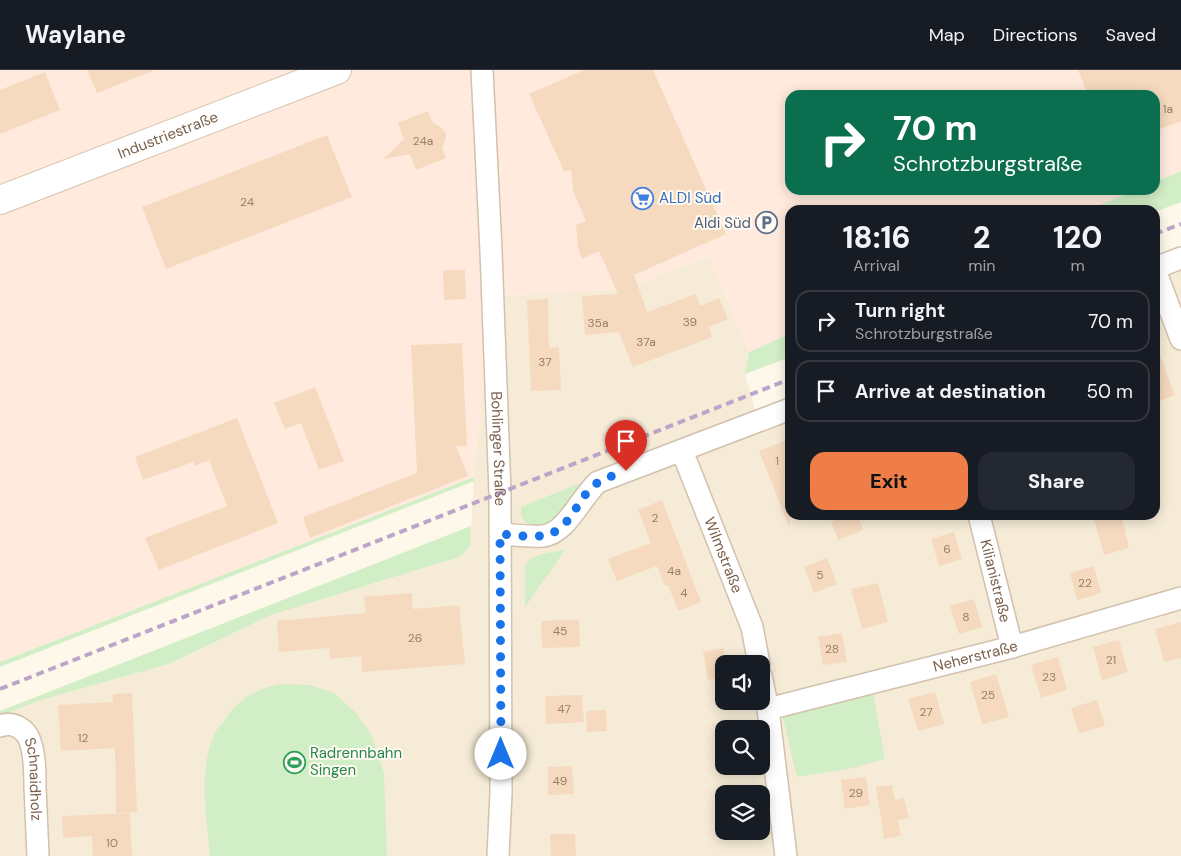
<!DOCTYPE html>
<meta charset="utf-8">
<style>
body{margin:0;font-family:"DM Sans",sans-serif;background:#242831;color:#f1f3f6;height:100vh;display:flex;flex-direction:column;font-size:19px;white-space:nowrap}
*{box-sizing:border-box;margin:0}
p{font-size:16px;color:#9ea1a6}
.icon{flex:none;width:28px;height:28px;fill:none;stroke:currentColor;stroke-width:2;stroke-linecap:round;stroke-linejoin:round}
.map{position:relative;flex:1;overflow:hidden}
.drawer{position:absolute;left:785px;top:135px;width:375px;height:315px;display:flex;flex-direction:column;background:#171b24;border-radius:15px;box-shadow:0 2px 12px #0003}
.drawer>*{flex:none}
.guide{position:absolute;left:785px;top:20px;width:375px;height:105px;border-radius:15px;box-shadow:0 2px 12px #0003;background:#0b6e4f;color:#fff;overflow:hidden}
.tools{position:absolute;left:715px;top:585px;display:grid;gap:10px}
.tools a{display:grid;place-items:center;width:55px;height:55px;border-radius:10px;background:#171b24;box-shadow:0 2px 12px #0003;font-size:25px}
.pin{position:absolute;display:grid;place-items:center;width:42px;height:42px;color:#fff;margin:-51px -21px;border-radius:50% 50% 50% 0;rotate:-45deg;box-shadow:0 0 5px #0007}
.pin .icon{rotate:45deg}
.me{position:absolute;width:55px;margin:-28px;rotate:0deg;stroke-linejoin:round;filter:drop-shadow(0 0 4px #0008)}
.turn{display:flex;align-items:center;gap:18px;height:105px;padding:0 25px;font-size:22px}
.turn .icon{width:65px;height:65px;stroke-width:2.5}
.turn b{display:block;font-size:35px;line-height:42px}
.eta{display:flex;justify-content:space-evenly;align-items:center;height:85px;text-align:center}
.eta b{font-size:30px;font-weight:800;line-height:35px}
.cta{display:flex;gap:10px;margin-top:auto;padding:10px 25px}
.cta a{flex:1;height:58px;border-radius:15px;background:#ef7d48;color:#111;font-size:20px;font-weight:800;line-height:58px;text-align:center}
.cta a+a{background:#242831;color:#f1f3f6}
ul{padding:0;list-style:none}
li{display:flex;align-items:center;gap:15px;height:62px;margin:0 10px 8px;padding:0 15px;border:2px solid #363941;border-radius:15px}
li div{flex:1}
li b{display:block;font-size:19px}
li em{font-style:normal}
header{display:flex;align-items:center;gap:30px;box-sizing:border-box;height:70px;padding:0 25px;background:#171b24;border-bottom:1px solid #363941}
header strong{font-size:24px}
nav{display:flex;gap:28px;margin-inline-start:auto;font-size:18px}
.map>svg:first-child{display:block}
</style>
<header>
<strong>Waylane</strong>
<nav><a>Map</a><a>Directions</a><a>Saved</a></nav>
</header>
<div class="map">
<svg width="1181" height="786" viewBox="0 0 1181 786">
<rect width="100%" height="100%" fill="#fef8ea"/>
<path fill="#f6ebd7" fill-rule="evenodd" d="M1181 176V786H0V646L41 630 169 594 271 545 459 487 470 477 474 407 492 226 624 219 709 186 749 282 745 304 756 343 790 330V445H1155V187ZM724 594H761V631H724ZM724 659H761V696H724ZM724 724H761V761H724Z"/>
<polygon fill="#ffeadd" points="0,0 1181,0 1181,101 1155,112 1155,25 790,25 790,120 1136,120 1088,140 790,140 790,264 749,282 708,186 624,219 492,226 474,407 0,592"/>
<g fill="#d2eec6">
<polygon points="1181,101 1181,132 1155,142 1155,140 1088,140 1136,120 1155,120 1155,112"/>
<polygon points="790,264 790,287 745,304 749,282"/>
<polygon points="474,407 474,411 0,597 0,592"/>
<path d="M583 412C575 421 557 451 547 455 542 458 533 457 528 454 521 449 521 444 521 437Z"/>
<polygon points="471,456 470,477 459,487 271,545 169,594 41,630 0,646 0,641"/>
<path d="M565 480 525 537V496C533 482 550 483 565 480Z"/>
<path d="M280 614 310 615 334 623 354 641 372 666 384 703 387 786H210C207 748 198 704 213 667 215 661 220 656 224 651 238 629 255 620 280 614Z"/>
<polygon points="872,618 885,689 848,699 797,707 781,640"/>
</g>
<g fill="#f5dabf">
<polygon points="87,0 153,0 153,1 97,23"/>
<polygon points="584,0 653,0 726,164 634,205 647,242 696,224 700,236 719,228 728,249 709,257 712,267 633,297 619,262 585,265 582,226 618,224 599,181 582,189 578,178 576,155 586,151 573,121 571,100 564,101 529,24"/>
<polygon points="1078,0 1181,0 1181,51 1155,61 1155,25 1088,25"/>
<polygon points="45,2 60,40 0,64 0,20"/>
<polygon points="428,41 433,53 441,57 446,64 446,67 442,78 446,88 416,100 410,84 383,89 404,69 398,53"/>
<polygon points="327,65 352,127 166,199 142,137"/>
<polygon points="443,200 465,200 466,229 444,230"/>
<polygon points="548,229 549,278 559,277 561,320 531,321 527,230"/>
<polygon points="462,273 467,376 456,376 468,406 310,468 303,447 417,403 411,275"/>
<polygon points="1155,278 1157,278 1175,325 1155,333"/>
<polygon points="315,317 344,391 319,400 301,353 285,359 274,333"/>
<polygon points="237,348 278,453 159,500 145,468 227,436 209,390 195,396 193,392 143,410 135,387"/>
<polygon points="785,371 790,383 790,456 789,456 759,381"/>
<polygon points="662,430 701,532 678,541 668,515 665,516 657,496 617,511 608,489 651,473 638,440"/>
<polygon points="848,445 858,445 863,460 838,470 831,452"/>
<polygon points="1093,445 1121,445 1129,478 1104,485"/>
<polygon points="954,462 962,489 939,496 931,469"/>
<polygon points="827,488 837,514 814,523 804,497"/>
<polygon points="1094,496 1101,523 1077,530 1070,503"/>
<polygon points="878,513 888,552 862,559 851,519"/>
<polygon points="412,523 413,539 459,535 465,594 362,602 361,586 330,589 329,578 279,582 277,551 366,543 364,527"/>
<polygon points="974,529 982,557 959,564 950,536"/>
<polygon points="565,550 579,550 580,577 542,578 541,551"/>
<polygon points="1181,552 1181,588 1164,592 1155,559"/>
<polygon points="842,563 847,592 823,595 818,567"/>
<polygon points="1119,570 1128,602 1102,610 1093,577"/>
<polygon points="724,578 724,607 708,610 703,582"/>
<polygon points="1058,587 1067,620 1041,628 1031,595"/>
<polygon points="996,604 1009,647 982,654 970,612"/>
<polygon points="935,622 944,654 918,661 908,629"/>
<polygon points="132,623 137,742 116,743 115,678 61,681 58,635 113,632 113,624"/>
<polygon points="582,625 584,652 546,654 545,626"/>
<polygon points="1097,630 1105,656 1079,663 1071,638"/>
<polygon points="606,640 607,661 587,662 586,641"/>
<polygon points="572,696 574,724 548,725 548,697"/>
<polygon points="866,707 870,735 845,739 841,710"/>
<polygon points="892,715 895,730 904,728 909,748 898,750 901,766 884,769 876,717"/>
<polygon points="130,743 132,786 93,786 92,766 63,768 62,746"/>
<polygon points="550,764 575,764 576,786 551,786"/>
</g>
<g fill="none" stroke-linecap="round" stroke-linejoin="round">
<defs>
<g id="street">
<path id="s1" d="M482 0 491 181 500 423 501 723 498 786"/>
<polyline points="1155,198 1181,188"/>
<polyline points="1155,200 1181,269"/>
<path id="s2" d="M682 381 752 557 759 594"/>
<path id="s3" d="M979 445 1012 577"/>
<path d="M500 464C514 465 529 467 543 466 566 464 581 427 598 412L790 339"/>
<polyline points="761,606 768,639 786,786"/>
<path id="s4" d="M768 639 1012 577 1181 528"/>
<path id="s5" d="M0 656C13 651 26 659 30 671 35 685 35 702 35 717 36 740 37 763 38 786"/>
</g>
<g id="secondary">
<path id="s6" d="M0 130 337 0"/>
</g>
</defs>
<use href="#street" stroke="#d2c1ad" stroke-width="24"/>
<use href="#secondary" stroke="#d5c2ab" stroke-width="30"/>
<use href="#street" stroke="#fff" stroke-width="21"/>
<use href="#secondary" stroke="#fff" stroke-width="28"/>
<g stroke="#bda5ca" stroke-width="4" stroke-dasharray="8 5" stroke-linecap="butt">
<polyline points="1155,164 1181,154"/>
<polyline points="0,619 790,309"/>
</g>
</g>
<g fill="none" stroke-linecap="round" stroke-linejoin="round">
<path stroke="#1a73e8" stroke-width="9" stroke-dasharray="0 16.2" d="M501 684 500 464C513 465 534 468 546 465 569 460 576 433 591 418 600 409 613 406 626 401"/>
</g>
<defs>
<symbol id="supermarket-ring" viewBox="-11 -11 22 22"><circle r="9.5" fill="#fffbf2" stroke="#3f7fe0" stroke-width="1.5"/><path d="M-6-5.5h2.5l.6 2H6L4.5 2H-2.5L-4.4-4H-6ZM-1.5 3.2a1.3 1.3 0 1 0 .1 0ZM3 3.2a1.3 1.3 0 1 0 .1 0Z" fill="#3f7fe0"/></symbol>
<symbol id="parking-ring" viewBox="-11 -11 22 22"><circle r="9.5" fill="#fffbf2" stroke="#5c6f8a" stroke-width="1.5"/><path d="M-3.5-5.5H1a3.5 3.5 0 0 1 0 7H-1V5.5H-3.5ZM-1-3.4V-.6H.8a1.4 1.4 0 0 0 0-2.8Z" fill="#5c6f8a"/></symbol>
<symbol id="stadium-ring" viewBox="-11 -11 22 22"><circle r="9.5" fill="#fffbf2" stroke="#2e9e5b" stroke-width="1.5"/><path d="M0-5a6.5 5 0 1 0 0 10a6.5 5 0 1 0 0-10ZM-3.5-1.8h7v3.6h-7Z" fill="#2e9e5b"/></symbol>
</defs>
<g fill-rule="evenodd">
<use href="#supermarket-ring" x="630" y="116" width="25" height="25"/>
<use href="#parking-ring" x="754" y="140" width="25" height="25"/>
<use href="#stadium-ring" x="282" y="680" width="25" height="25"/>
</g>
<g text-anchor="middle" stroke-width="4" stroke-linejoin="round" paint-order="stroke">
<g font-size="12" fill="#9a7e67">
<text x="1168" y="43">1a</text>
<text x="423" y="75">24a</text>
<text x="247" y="136">24</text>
<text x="690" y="256">39</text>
<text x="598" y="257">35a</text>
<text x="646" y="276">37a</text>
<text x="545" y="296">37</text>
<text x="777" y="395">1</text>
<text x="655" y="452">2</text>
<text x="947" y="483">6</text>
<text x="674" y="505">4a</text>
<text x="820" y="509">5</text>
<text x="1085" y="517">22</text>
<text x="684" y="527">4</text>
<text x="966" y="551">8</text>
<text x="560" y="565">45</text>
<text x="415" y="572">26</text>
<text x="832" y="583">28</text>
<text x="1111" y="594">21</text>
<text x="1049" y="611">23</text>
<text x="988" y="629">25</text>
<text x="564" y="643">47</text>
<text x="926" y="646">27</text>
<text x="83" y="672">12</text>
<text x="560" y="715">49</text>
<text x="856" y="727">29</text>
<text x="112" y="777">10</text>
</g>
<g font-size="15" fill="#7b604a" stroke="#fffbf2">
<text dy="5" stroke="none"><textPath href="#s6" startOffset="180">Industriestraße</textPath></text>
<text dy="5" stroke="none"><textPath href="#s1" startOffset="379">Bohlinger Straße</textPath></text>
<text dy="5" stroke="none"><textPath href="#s2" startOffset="112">Wilmstraße</textPath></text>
<text dy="5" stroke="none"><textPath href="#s3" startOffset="68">Kilianistraße</textPath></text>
<text dy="5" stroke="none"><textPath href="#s4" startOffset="214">Neherstraße</textPath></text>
<text dy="5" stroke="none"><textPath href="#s5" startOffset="76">Schnaidholz</textPath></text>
</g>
<g font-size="15" fill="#366cbe" stroke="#fffbf2" text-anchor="start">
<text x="659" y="133">ALDI Süd</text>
</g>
<g font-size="15" fill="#4e5e75" stroke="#fffbf2" text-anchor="end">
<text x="751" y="158">Aldi Süd</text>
</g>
<g font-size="15" fill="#27864d" stroke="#fffbf2" text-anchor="start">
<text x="310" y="688">Radrennbahn<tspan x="310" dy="17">Singen</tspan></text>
</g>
</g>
</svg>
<div class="tools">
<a><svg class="icon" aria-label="sound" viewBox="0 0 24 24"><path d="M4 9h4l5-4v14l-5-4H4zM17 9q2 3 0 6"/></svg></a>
<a><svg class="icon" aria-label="search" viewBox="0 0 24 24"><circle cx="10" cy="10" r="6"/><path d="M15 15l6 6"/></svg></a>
<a><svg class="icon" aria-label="layers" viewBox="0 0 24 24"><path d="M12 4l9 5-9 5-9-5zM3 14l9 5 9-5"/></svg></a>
</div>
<div class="pin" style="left:626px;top:401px;background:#d93025"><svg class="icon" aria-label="arrive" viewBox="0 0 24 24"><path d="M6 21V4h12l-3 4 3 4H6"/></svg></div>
<svg class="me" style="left:501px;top:684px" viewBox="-20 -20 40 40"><circle r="19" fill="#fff"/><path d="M0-13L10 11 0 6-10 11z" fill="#1a73e8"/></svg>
<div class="guide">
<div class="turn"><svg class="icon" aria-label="right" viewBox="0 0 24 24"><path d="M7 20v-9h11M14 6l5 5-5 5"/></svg><div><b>70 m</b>Schrotzburgstraße</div></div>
</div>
<section class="drawer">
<div class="eta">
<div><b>18:16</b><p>Arrival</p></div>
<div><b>2</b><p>min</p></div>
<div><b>120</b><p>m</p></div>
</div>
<ul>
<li><svg class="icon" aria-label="right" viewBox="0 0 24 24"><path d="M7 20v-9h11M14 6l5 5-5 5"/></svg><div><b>Turn right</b><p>Schrotzburgstraße</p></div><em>70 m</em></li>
<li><svg class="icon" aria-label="arrive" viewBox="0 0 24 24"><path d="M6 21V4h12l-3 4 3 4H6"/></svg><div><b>Arrive at destination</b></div><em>50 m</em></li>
</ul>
<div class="cta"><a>Exit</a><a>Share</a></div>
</section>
</div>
